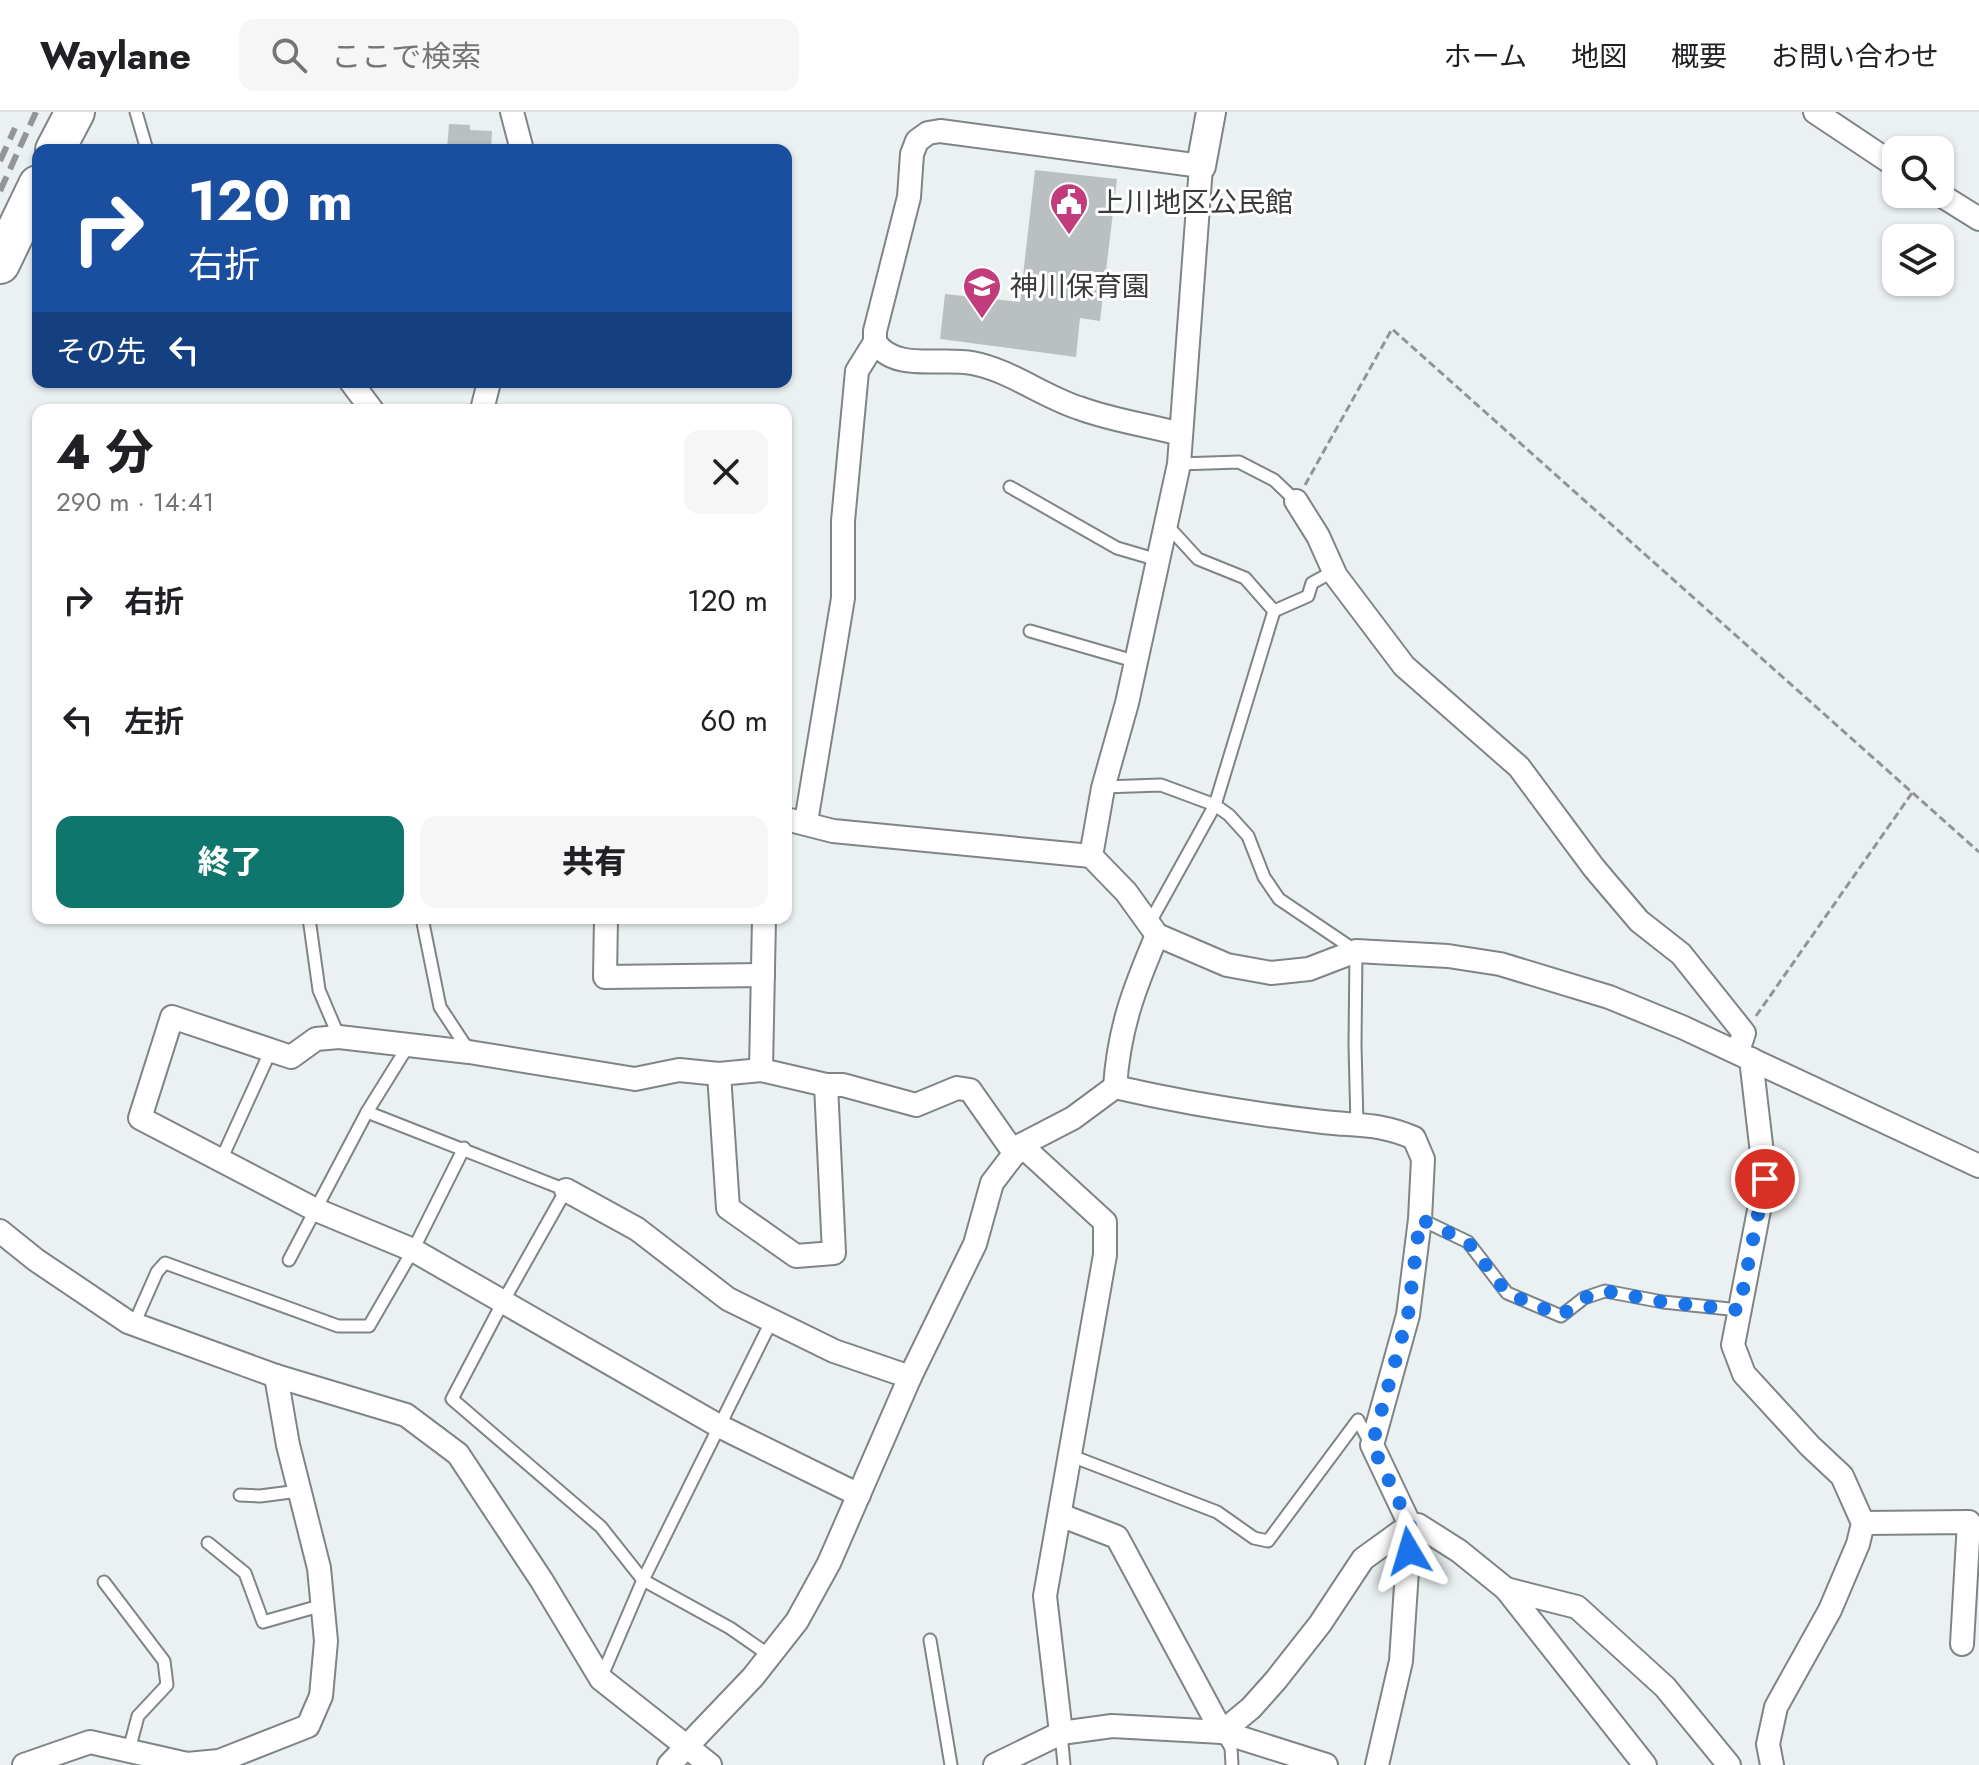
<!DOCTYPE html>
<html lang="ja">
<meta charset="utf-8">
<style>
body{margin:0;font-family:Jost,"Noto Sans JP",sans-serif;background:#f6f6f6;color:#202124;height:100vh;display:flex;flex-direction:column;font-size:30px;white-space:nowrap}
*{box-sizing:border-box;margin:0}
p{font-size:26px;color:#757577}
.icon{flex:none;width:44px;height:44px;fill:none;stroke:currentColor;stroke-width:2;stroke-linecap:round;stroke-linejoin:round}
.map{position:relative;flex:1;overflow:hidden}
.sheet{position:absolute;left:32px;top:292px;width:760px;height:520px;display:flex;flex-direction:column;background:#fff;border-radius:16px;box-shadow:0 2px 6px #0004}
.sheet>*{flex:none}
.top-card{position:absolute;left:32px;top:32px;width:760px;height:244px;border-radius:16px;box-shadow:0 2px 6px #0004;background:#1a4fa0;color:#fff;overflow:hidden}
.buttons{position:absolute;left:1882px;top:24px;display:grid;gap:16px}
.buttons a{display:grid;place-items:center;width:72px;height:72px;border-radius:16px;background:#fff;box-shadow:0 2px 6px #0004;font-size:40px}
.pin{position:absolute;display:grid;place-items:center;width:68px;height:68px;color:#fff;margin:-34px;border:4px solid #fff;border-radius:50%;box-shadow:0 2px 8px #0007}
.me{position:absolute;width:88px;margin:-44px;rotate:353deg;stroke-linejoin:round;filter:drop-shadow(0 0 6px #0008)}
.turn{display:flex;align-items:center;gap:28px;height:168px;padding:0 24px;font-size:36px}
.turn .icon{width:104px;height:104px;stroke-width:2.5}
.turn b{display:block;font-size:56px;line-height:68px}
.then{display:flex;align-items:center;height:76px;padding:0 24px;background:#0003;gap:16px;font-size:30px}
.round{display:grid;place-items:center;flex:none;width:84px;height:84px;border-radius:16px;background:#f6f6f6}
.summary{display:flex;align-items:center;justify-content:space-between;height:136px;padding:0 24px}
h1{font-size:48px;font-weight:800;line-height:60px}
.primary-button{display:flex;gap:16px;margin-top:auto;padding:16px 24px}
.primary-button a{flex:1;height:92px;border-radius:16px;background:#0f766e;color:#fff;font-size:32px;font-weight:800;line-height:92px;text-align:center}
.primary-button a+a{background:#f6f6f6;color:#202124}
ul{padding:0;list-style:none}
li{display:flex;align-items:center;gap:24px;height:120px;padding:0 24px}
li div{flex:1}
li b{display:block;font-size:30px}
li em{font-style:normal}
header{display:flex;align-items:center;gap:48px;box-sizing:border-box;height:112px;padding:0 40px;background:#fff;border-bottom:2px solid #e0e0e0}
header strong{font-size:38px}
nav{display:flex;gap:44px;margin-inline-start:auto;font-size:28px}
.search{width:560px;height:72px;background:#f6f6f6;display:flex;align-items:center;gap:20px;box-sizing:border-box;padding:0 28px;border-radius:16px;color:#757577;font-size:30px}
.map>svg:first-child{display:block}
</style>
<header>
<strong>Waylane</strong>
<div class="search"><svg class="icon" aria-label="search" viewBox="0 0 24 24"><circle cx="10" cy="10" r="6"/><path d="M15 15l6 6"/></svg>ここで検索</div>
<nav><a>ホーム</a><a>地図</a><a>概要</a><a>お問い合わせ</a></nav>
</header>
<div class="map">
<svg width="1979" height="1653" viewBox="0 0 1979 1653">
<rect width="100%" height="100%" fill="#ebf1f2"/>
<g fill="#bac0c2">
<polygon points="449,12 470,13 470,18 492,19 491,38 447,38"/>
<polygon points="1035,58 1117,67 1100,209 1080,206 1076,245 940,227 945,182 1020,190"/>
</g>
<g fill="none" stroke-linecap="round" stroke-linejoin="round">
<defs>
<g id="service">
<polyline points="136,0 147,38"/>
<polyline points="1179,352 1239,350 1274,368 1296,389"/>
<polyline points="1010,375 1117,436 1158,448"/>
<polyline points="1274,499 1308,484 1312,471 1334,459"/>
<polyline points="1030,519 1134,549"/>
<polyline points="1103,675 1161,673 1215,693 1229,703 1248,724 1264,765 1279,787 1356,839 1355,933 1357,1013"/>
<polyline points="309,806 319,878 339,925"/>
<polyline points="422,806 440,895 469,939"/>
<polyline points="1149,812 1215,693 1274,499 1245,466 1198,447 1165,411"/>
<polyline points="367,1000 566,1078 504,1188 452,1287 601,1415 643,1468 730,1516 769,1543"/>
<polyline points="221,1048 271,938"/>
<polyline points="1420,1107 1468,1130 1507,1181 1561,1204 1584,1186 1605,1179 1663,1190 1739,1198"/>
<polyline points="289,1148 367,1000 408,934"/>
<polyline points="134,1212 157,1160 165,1151 338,1214 369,1214 413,1138 464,1036"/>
<polyline points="1069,1343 1217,1400 1254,1426 1268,1429 1358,1308 1371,1333"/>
<polyline points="240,1383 260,1384 299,1379"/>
<polyline points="208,1431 245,1461 263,1510 323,1493"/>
<polyline points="104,1470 164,1549 167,1573 138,1604 129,1638"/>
<polyline points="930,1528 951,1653"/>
<polyline points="601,1566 643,1468 771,1210"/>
<polyline points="1061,1621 1064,1653"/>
<polyline points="1224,1624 1231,1636 1232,1653"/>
</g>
<g id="minor">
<polyline points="512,0 522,38"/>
<polyline points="1815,0 1896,54"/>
<polyline points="1939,82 1979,107"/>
<polyline points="875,230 875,219 909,85 912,42 917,29 928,21 940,19 1201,54 1179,352 1127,591 1103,676 1091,744"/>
<polyline points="351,270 372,298"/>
<polyline points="482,298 489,270"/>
<polyline points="1296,389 1318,424 1336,464 1404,554 1519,655 1594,756 1639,809 1681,842 1744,921 1738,939"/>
<polyline points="786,707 833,719 1091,744 1126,780 1157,823 1227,853 1271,861 1309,857 1356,839 1448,844 1500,852 1609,885 1682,915 1979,1054"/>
<path d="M806 710 843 486V409L857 259 875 230C895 260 940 245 972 251 1010 258 1042 284 1079 296 1111 308 1147 313 1180 322"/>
<polyline points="606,806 605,865 763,863"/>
<polyline points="1751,947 1765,1067 1733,1233 1744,1262 1810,1334 1842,1364 1863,1411 1858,1432 1830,1498 1776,1595 1768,1632 1772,1653"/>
<polyline points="761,958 764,806"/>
<polyline points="719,962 728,1096 796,1144 834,1141 826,973 761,958 719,962 679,958 635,967 469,940 339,925 316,927 291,945 172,905 140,1006 314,1097 413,1138 719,1314 859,1383"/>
<polyline points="826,973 843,973 916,993 957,976 970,978 1015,1042"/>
<path d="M1115 975C1119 916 1134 877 1157 823"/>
<polyline points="1021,1033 1105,1110 1105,1143 1045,1484 1061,1621"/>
<polyline points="566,1078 637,1117 728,1187 834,1239 910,1265"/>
<polyline points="0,1119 36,1148 128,1210 276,1264 406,1303 458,1342 542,1469 601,1567 710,1653"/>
<polyline points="1060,1403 1117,1425 1222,1620"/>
<polyline points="1863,1411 1969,1410 1962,1532"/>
<polyline points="1506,1477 1577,1495 1665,1575 1729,1653"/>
<polyline points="1222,1620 1251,1596 1276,1568 1320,1512 1363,1447 1410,1413 1418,1413 1459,1439 1506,1477 1645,1653"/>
<polyline points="24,1653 90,1630 187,1652 219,1649 308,1614 321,1584 326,1529 319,1456 288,1333 276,1264"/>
<path d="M669 1653 753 1565 797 1509 829 1451 910 1265 975 1132 992 1071 1021 1033 1073 1006 1115 975C1184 991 1254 1002 1323 1010 1359 1014 1380 1011 1414 1026L1423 1047 1420 1107 1408 1203 1372 1333 1410 1413 1401 1549 1377 1653"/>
<polyline points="995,1653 1061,1621 1112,1614 1222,1620 1326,1653"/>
</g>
<polyline id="tertiary" points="1201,54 1211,0"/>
<g id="trunk">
<polyline points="55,38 75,0"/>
<polyline points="0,152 38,73"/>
</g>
</defs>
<use href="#service" stroke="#7f8486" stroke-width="15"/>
<use href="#minor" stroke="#7f8486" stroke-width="26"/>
<use href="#tertiary" stroke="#7f8486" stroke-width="32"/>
<use href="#trunk" stroke="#7f8486" stroke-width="42"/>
<g stroke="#919596" stroke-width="3" stroke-dasharray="8 4" stroke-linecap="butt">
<polyline points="1305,373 1392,217 1979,740"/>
<polyline points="1756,904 1912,681"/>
</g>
<use href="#service" stroke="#fff" stroke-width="11"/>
<use href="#minor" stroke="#fff" stroke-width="22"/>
<use href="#tertiary" stroke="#fff" stroke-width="28"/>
<use href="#trunk" stroke="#fff" stroke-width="38"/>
<g stroke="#929697" stroke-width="6" stroke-dasharray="16 8" stroke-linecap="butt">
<polyline points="0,49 15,16"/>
<polyline points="0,79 36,0"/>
</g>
</g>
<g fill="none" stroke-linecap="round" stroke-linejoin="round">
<polyline stroke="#1a73e8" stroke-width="14" stroke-dasharray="0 25.2" points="1409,1439 1410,1413 1372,1333 1408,1203 1420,1107 1468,1130 1507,1181 1561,1204 1584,1186 1605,1179 1663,1190 1739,1198 1765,1067"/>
</g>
<defs>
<symbol id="civic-pin" viewBox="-11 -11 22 30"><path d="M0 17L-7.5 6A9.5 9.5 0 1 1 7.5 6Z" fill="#c23b7b" stroke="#fff"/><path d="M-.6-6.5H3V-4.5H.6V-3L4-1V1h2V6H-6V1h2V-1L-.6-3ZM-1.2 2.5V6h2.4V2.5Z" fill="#fff"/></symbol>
<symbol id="school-pin" viewBox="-11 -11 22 30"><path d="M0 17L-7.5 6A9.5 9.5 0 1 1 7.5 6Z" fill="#c23b7b" stroke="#fff"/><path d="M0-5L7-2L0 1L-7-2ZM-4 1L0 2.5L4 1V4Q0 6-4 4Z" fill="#fff"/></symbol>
</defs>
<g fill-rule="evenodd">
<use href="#civic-pin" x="1047" y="68" width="44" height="60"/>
<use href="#school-pin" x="960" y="152" width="44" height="60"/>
</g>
<g text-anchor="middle" stroke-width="6" stroke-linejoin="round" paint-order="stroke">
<g font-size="28" fill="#393b3c" stroke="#fff" text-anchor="start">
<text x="1097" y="100">上川地区公民館</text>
<text x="1010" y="184">神川保育園</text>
</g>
</g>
</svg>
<div class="buttons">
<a><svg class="icon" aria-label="search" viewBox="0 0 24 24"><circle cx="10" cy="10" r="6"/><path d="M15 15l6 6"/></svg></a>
<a><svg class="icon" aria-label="layers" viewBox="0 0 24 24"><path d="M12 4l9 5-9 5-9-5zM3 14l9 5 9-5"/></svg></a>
</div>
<div class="pin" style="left:1765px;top:1067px;background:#d93025"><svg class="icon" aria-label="arrive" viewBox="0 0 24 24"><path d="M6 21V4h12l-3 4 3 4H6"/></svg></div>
<svg class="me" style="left:1409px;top:1439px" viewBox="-20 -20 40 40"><path d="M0-17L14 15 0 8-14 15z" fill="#1a73e8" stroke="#fff" stroke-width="4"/></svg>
<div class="top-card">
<div class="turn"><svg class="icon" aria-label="right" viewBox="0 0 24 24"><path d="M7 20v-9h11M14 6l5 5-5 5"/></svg><div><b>120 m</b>右折</div></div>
<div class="then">その先<svg class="icon" aria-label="left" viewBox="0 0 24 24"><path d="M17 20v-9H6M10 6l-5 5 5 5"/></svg></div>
</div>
<section class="sheet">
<div class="summary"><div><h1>4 分</h1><p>290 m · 14:41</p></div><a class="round"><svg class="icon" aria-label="close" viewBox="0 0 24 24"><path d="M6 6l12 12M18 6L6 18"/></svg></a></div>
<ul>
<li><svg class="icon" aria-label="right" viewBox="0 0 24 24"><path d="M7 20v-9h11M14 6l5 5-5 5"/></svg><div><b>右折</b></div><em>120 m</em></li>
<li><svg class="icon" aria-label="left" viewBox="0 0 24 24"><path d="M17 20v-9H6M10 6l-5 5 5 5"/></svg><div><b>左折</b></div><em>60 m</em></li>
</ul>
<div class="primary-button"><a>終了</a><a>共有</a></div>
</section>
</div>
